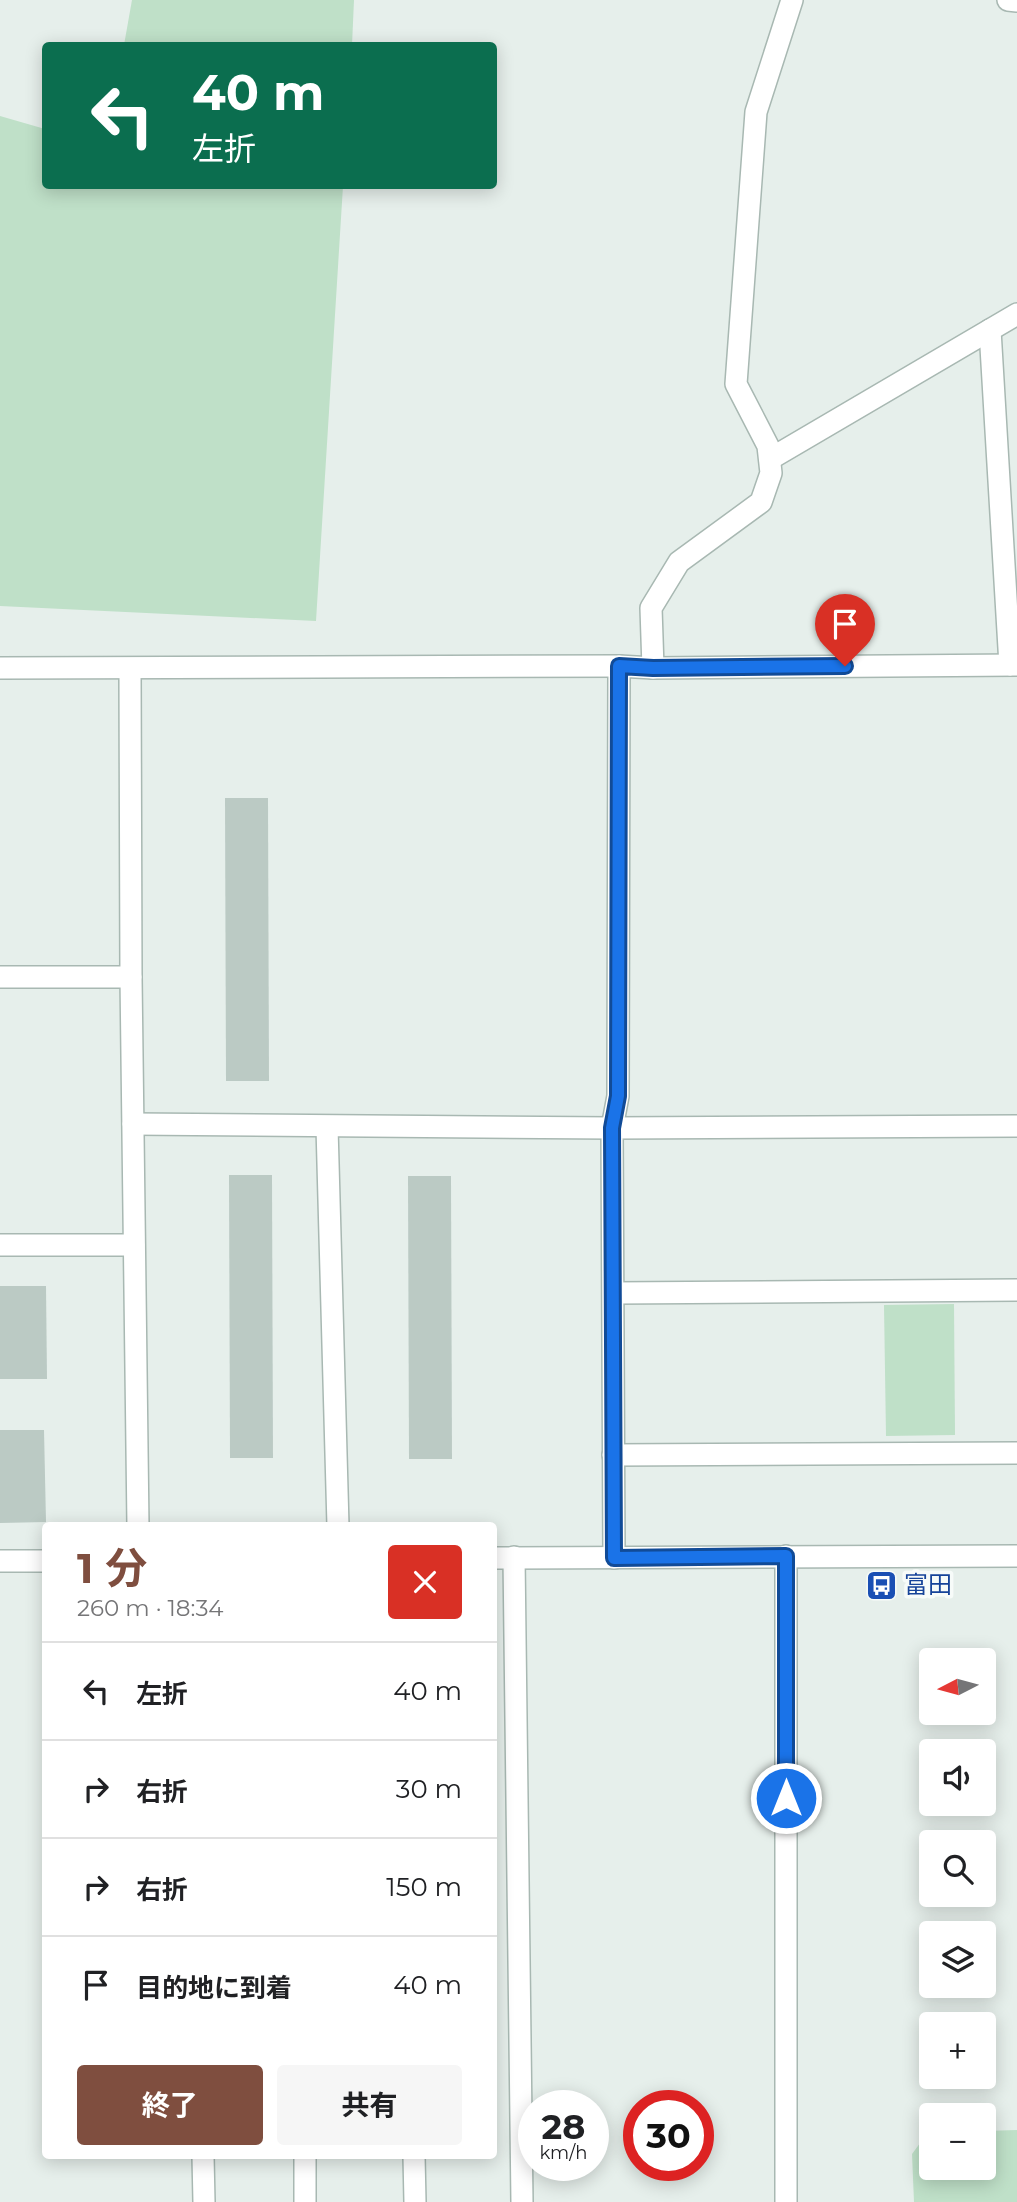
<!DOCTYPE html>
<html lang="ja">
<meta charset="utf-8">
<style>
body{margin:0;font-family:Montserrat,"Noto Sans JP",sans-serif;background:#f6f6f6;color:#202124;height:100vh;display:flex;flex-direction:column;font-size:26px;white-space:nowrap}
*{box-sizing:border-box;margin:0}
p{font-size:23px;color:#757577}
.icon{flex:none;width:38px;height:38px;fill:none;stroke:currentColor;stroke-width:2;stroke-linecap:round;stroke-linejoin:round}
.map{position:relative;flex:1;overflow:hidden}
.side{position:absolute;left:42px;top:1522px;width:455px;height:637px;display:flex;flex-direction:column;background:#fff;border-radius:7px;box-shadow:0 4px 18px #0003}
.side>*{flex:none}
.guide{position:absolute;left:42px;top:42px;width:455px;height:147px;border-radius:7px;box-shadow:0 4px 18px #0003;background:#0b6e4f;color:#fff;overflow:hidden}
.needle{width:46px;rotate:264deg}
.controls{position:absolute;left:919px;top:1648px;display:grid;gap:14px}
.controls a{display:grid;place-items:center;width:77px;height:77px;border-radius:7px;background:#fff;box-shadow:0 4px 18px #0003;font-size:35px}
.speed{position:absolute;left:518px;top:2090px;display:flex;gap:14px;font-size:35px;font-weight:700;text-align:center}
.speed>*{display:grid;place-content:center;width:91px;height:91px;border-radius:50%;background:#fff;box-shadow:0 4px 18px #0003;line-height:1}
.speed small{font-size:18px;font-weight:400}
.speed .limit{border:10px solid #d22;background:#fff;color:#111}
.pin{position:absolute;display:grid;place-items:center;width:60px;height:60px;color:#fff;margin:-72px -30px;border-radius:50% 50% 50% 0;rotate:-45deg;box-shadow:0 0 7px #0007}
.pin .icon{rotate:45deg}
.me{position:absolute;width:77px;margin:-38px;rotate:0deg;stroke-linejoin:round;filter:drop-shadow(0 0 5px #0008)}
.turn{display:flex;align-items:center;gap:24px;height:147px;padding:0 35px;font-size:32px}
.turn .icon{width:91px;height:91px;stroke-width:2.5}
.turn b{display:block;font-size:49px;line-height:60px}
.round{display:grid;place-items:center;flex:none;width:74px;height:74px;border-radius:7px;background:#f6f6f6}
.head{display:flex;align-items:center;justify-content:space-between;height:119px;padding:0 35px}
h1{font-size:42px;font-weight:700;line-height:52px;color:#7f4e3f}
.action{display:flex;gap:14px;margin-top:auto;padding:14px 35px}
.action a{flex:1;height:80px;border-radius:7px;background:#7f4e3f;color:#fff;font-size:28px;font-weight:700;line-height:80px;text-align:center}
.action a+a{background:#f6f6f6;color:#202124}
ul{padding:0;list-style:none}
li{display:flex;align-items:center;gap:21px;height:98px;padding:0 35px;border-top:2px solid #e0e0e0}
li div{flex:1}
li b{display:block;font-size:26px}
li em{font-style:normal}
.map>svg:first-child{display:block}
</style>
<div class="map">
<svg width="1017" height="2202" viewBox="0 0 1017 2202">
<rect width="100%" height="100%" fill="#e6efeb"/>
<g fill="#bfe0c8">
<polygon points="132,0 354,0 352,45 124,45"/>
<polygon points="0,116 45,129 46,186 343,186 316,621 0,606"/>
<polygon points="954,1304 955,1435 886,1436 884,1305"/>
<polygon points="1017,2130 1017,2202 914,2202 912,2154 929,2131 931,2131 931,2168 984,2168 984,2131"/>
</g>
<g fill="#bbcac4">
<polygon points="225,798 268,798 269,1081 226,1081"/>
<polygon points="229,1175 272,1175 273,1458 230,1458"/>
<polygon points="408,1176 451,1176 452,1459 409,1459"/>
<polygon points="0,1286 46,1286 47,1379 0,1379"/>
<polygon points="0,1430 44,1430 46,1522 0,1523"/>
</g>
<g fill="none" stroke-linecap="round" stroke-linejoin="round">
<defs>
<g id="street">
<polyline points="1008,0 1017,1"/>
<polyline points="990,330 1010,665"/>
<polyline points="770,459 1017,314"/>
<polyline points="0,668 619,666"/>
<polyline points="653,668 651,608 679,562 761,502 771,473 768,446 736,384 756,112 792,0"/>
<polyline points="130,669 131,977 138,1526"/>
<polyline points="0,977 131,977"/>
<polyline points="133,1124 612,1128 618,1096 619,666 653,668 1017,665"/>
<polyline points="327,1127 338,1526"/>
<polyline points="0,1245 134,1245"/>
<polyline points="614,1293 1017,1290"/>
<polyline points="613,1455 1017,1453"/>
<polyline points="786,1556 786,2202"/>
<polyline points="514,1557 522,2202"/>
<polyline points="494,1558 1017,1556"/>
<polyline points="614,1558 612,1128 1017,1126"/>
<polyline points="0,1561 46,1561"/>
<polyline points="203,2156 204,2202"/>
<polyline points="305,2156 305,2202"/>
<polyline points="414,2156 415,2202"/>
</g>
</defs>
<use href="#street" stroke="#a8b8b2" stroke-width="24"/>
<use href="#street" stroke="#fff" stroke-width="21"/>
</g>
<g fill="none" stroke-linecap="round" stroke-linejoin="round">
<defs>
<polyline id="route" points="786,1798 786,1556 614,1558 612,1128 618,1096 619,666 653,668 845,666"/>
</defs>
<use href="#route" stroke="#114b97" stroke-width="18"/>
<use href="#route" stroke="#1a73e8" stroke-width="12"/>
</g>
<defs>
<symbol id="bus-square" viewBox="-11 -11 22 22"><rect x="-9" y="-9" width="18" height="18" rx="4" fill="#1a4fb4" stroke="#f7fbf9"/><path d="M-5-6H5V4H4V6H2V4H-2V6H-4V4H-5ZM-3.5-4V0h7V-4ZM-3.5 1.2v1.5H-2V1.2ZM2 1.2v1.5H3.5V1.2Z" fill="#fff"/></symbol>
</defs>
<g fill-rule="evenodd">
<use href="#bus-square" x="864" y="1568" width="35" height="35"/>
</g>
<g text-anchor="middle" stroke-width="7" stroke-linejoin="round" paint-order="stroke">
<g font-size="24" fill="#164399" stroke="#f7fbf9" text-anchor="start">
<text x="904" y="1593">富田</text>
</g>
</g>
</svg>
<div class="controls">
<a><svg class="needle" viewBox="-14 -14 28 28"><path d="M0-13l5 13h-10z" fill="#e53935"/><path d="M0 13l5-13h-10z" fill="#757577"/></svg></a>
<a><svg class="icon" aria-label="sound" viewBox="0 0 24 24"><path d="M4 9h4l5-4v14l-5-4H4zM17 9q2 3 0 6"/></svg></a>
<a><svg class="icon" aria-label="search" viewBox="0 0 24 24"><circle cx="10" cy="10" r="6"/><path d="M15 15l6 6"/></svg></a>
<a><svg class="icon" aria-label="layers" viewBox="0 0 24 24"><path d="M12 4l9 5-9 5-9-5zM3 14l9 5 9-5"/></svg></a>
<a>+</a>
<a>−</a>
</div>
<div class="speed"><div>28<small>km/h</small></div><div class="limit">30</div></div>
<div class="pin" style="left:845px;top:666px;background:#d93025"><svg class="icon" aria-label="arrive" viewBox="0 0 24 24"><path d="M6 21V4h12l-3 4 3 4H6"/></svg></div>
<svg class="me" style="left:786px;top:1798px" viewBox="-20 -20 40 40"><circle r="17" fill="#1a73e8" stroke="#fff" stroke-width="3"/><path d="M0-11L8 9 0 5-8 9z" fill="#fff"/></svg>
<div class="guide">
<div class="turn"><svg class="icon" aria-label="left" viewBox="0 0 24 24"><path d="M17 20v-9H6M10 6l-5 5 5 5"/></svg><div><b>40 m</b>左折</div></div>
</div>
<section class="side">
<div class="head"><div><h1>1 分</h1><p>260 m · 18:34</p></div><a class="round" style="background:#d93025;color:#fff"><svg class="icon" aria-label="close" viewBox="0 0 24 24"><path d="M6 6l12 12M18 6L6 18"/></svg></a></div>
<ul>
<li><svg class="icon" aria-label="left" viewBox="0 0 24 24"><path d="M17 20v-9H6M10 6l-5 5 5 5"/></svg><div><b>左折</b></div><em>40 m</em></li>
<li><svg class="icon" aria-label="right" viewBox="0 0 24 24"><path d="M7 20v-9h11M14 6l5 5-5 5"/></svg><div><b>右折</b></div><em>30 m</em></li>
<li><svg class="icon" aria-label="right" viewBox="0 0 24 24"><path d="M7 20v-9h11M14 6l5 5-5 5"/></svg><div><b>右折</b></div><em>150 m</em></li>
<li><svg class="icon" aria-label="arrive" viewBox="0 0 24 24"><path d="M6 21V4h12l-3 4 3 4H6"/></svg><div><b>目的地に到着</b></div><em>40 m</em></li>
</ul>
<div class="action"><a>終了</a><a>共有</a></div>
</section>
</div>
